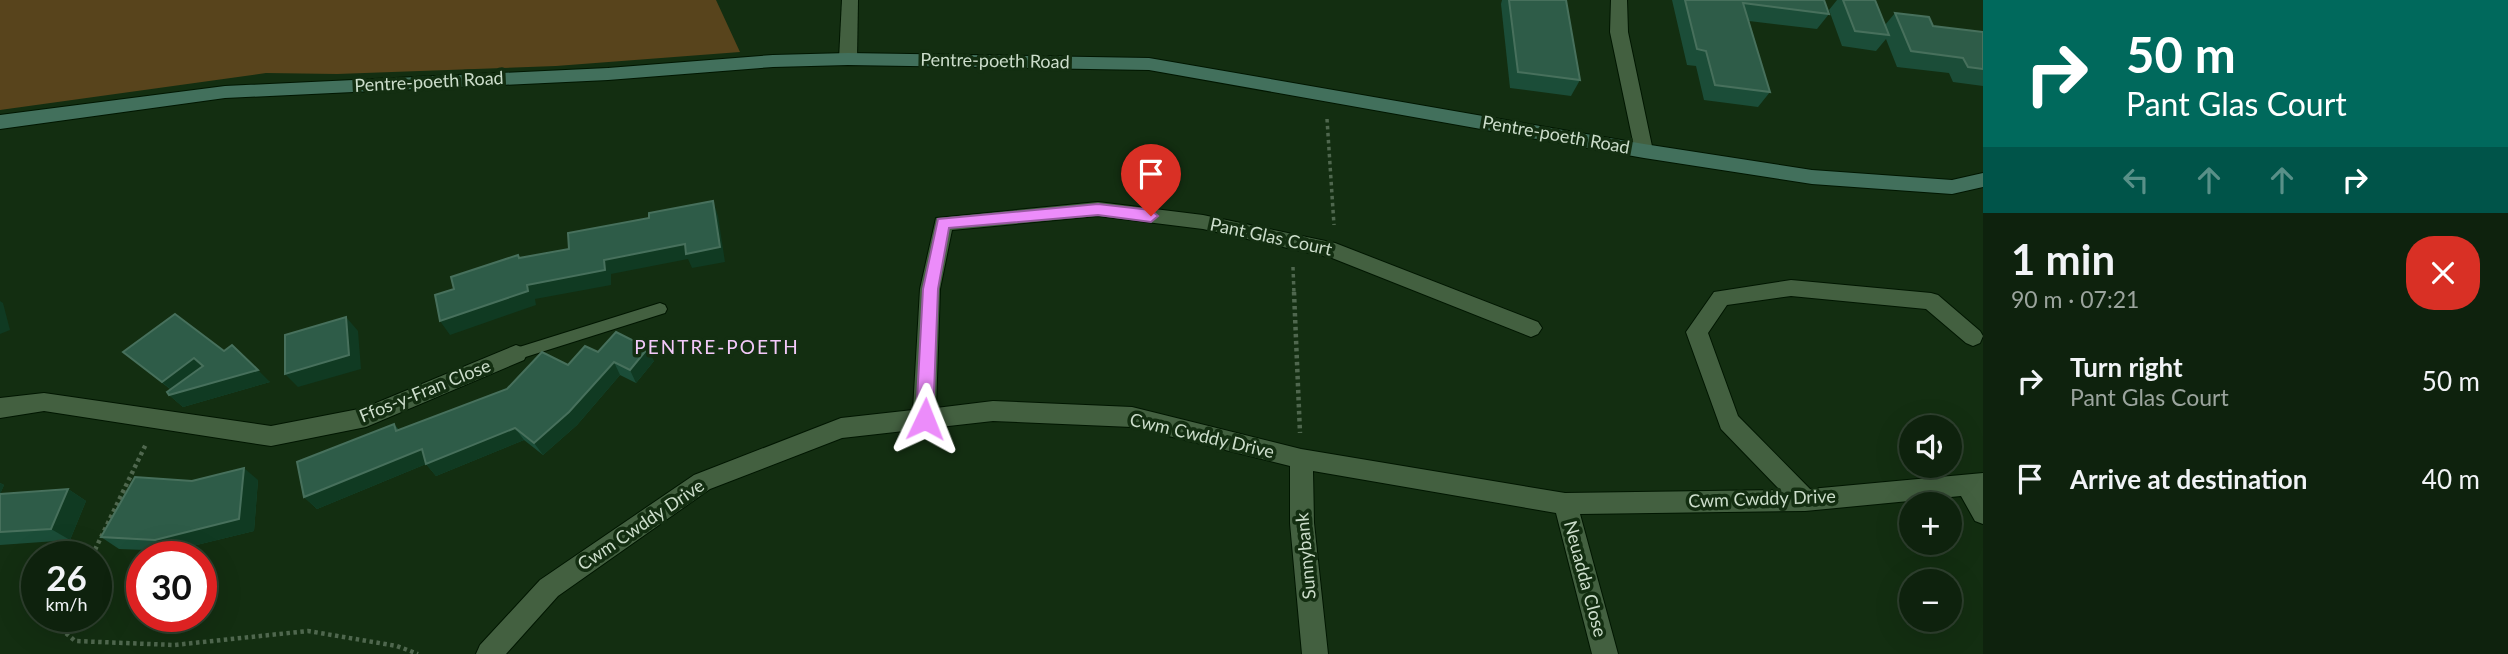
<!DOCTYPE html>
<meta charset="utf-8">
<style>
body{margin:0;font-family:Lato,sans-serif;background:#172a16;color:#f1f3f6;height:100vh;display:flex;flex-direction:column;font-size:26px;white-space:nowrap}
*{box-sizing:border-box;margin:0}
p{font-size:23px;color:#9ba49d}
.icon{flex:none;width:38px;height:38px;fill:none;stroke:currentColor;stroke-width:2;stroke-linecap:round;stroke-linejoin:round}
.map{position:relative;flex:1;overflow:hidden}
.drawer{display:flex;flex-direction:column;background:#0e220d;width:525px}
.drawer>*{flex:none}
.banner{background:#00695c;color:#fff;overflow:hidden}
.controls{position:absolute;left:1899px;top:415px;display:grid;gap:14px}
.controls a{display:grid;place-items:center;width:63px;height:63px;border-radius:50%;background:#0e220d;box-shadow:0 7px 28px #0002,0 0 0 2px #2e3f2e;font-size:35px}
.speed{position:absolute;left:21px;top:541px;display:flex;gap:14px;font-size:35px;font-weight:700;text-align:center}
.speed>*{display:grid;place-content:center;width:91px;height:91px;border-radius:50%;background:#0e220d;box-shadow:0 7px 28px #0002,0 0 0 2px #2e3f2e;line-height:1}
.speed small{font-size:18px;font-weight:400}
.speed .limit{border:10px solid #d22;background:#fff;color:#111}
.pin{position:absolute;display:grid;place-items:center;width:60px;height:60px;color:#fff;margin:-72px -30px;border-radius:50% 50% 50% 0;rotate:-45deg;box-shadow:0 0 7px #0007}
.pin .icon{rotate:45deg}
.me{position:absolute;width:77px;margin:-38px;rotate:2deg;stroke-linejoin:round;filter:drop-shadow(0 0 5px #0008)}
.turn{display:flex;align-items:center;gap:24px;height:147px;padding:0 28px;font-size:32px}
.turn .icon{width:91px;height:91px;stroke-width:2.5}
.turn b{display:block;font-size:49px;line-height:60px}
.lanes{display:flex;align-items:center;height:66px;padding:0 28px;background:#0003;justify-content:center;gap:35px;direction:ltr}
.lanes .off{opacity:.35}
.round{display:grid;place-items:center;flex:none;width:74px;height:74px;border-radius:28px;background:#172a16}
.overview{display:flex;align-items:center;justify-content:space-between;height:119px;padding:0 28px}
h1{font-size:42px;font-weight:700;line-height:52px}
ul{padding:0;list-style:none}
li{display:flex;align-items:center;gap:21px;height:98px;padding:0 28px}
li div{flex:1}
li b{display:block;font-size:26px}
li em{font-style:normal}
main{display:flex;flex:1;min-height:0}
.map>svg:first-child{display:block}
</style>
<main>
<div class="map">
<svg width="1983" height="654" viewBox="0 0 1983 654">
<rect width="100%" height="100%" fill="#132e11"/>
<polygon fill="#58441c" points="0,0 716,0 740,52 556,66 337,74 266,73 0,110"/>
<g fill="none" stroke-linecap="round" stroke-linejoin="round">
<defs>
<polygon id="lane" points="660,303 665,305 667,309 665,313 516,360 511,358 509,354 511,350 516,348"/>
<g id="street">
<polygon points="842,0 858,0 857,59 848,65 839,59"/>
<polygon points="1611,0 1627,0 1628,32 1653,151 1651,156 1637,156 1635,151 1610,32"/>
<polygon points="1098,202 1203,215 1335,243 1538,322 1542,328 1538,334 1531,337 1332,258 1203,229 1098,216 952,230 940,289 936,408 993,401 1132,407 1301,449 1565,493 1780,490 1721,429 1686,332 1714,292 1791,280 1931,293 1938,295 1980,331 1983,336 1980,343 1973,346 1966,343 1926,309 1791,296 1727,305 1708,333 1738,416 1810,489 1983,473 1983,524 1975,521 1961,496 1805,511 1580,514 1618,654 1592,654 1556,513 1313,471 1314,523 1328,654 1302,654 1290,523 1290,466 1132,427 993,421 842,438 710,489 558,596 506,654 476,654 480,645 540,580 694,475 841,418 913,410 920,289 936,218"/>
<polygon points="516,345 524,348 527,354 524,360 366,427 271,446 44,411 0,418 0,398 44,393 271,426 364,408"/>
</g>
<polygon id="secondary" points="848,53 1149,58 1644,144 1812,170 1952,180 1983,173 1983,187 1952,194 1812,184 1644,158 1149,70 848,65 773,67 608,80 225,98 0,129 0,115 225,86 608,68 773,55"/>
</defs>
<use href="#lane" stroke="#001600" stroke-width="2"/>
<use href="#street" stroke="#001600" stroke-width="2"/>
<use href="#secondary" stroke="#001600" stroke-width="2"/>
<g stroke="#4f674e" stroke-width="3.5" stroke-dasharray="3.5 3.5" stroke-linecap="butt">
<polyline points="1327,119 1334,225"/>
<polyline points="1293,267 1294,294"/>
</g>
<g stroke="#4f674e" stroke-width="4.5" stroke-dasharray="3.5 3.5" stroke-linecap="butt">
<polyline points="1294,292 1300,433"/>
<polyline points="92,556 146,444"/>
<polyline points="65,616 60,628 75,641 174,645 308,631 397,646 418,654"/>
</g>
<use href="#lane" fill="#436040" fill-rule="evenodd"/>
<use href="#street" fill="#436040" fill-rule="evenodd"/>
<use href="#secondary" fill="#42705c" fill-rule="evenodd"/>
</g>
<g fill="#1b4d38">
<polygon points="1502,0 1566,0 1580,80 1571,96 1510,88 1501,4"/>
<polygon points="1672,0 1824,0 1829,14 1817,29 1749,21 1770,92 1758,107 1704,100 1696,66 1687,65"/>
<polygon points="1837,0 1875,0 1885,25 1895,13 1933,26 1983,32 1983,86 1953,82 1949,73 1897,67 1886,39 1876,51 1842,46 1829,10"/>
<polygon points="224,351 270,382 183,407 169,395 170,389 123,352"/>
<polygon points="598,352 654,361 636,383 620,375 577,425 543,455 524,440 436,476 426,464 317,509 304,497 394,424 399,430 507,389"/>
<polygon points="258,480 254,531 172,551 119,549 101,537 192,481"/>
<polygon points="0,483 4,485 0,494 68,489 86,501 70,540 0,545"/>
</g>
<g fill="#103a22">
<polygon points="713,201 718,216 725,262 692,268 688,259 611,274 611,285 535,299 536,305 450,335 440,321 527,285"/>
<polygon points="0,301 3,303 10,330 0,334"/>
<polygon points="346,317 358,331 361,369 298,387 285,374"/>
<polygon points="648,348 654,361 636,383 630,370"/>
<polygon points="194,358 258,370 270,382 183,407 169,395 175,393 162,382"/>
<polygon points="614,362 620,375 577,425 543,455 534,443"/>
<polygon points="515,428 524,440 436,476 426,464 317,509 304,497 422,449"/>
<polygon points="244,468 258,480 254,531 172,551 155,540"/>
<polygon points="0,483 4,485 0,494"/>
<polygon points="68,489 86,501 70,540 51,529"/>
</g>
<g fill="#2e5c48" stroke="#47705c" stroke-width="2">
<polygon points="1509,0 1566,0 1580,80 1518,72"/>
<polygon points="1685,0 1824,0 1829,14 1743,3 1770,92 1715,85 1706,51 1697,49"/>
<polygon points="1843,0 1875,0 1889,35 1855,31"/>
<polygon points="1895,13 1929,17 1933,26 1983,32 1983,69 1968,67 1963,58 1911,51"/>
<polygon points="713,201 720,247 686,254 685,244 604,260 605,270 527,285 528,291 440,321 435,295 454,289 451,277 518,255 519,258 569,249 568,233 649,218 649,213"/>
<polygon points="175,314 224,351 232,345 258,370 169,395 167,392 203,366 194,358 162,382 123,352"/>
<polygon points="346,317 349,355 285,374 285,335"/>
<polygon points="616,332 648,348 630,370 614,362 569,412 534,443 515,428 426,464 422,449 304,497 297,462 394,424 396,431 507,389 542,352 568,365 585,346 598,352"/>
<polygon points="244,468 239,519 155,540 101,537 135,477 192,481"/>
<polygon points="68,489 51,529 0,532 0,494"/>
</g>
<polygon fill="#ec8cfa" stroke="#995ba2" stroke-width="2" points="1098,204 1151,210 1158,216 1151,222 1098,215 949,228 938,289 933,419 930,424 925,426 919,424 916,419 923,289 938,219"/>
<g text-anchor="middle" stroke-width="7" stroke-linejoin="round" paint-order="stroke">
<g font-size="18" fill="#ccddcb" stroke="#132e11">
<text transform="translate(995 61) rotate(1)" y="6">Pentre-poeth Road</text>
<text transform="translate(429 82) rotate(-3)" y="6">Pentre-poeth Road</text>
<text transform="translate(1556 135) rotate(10)" y="6">Pentre-poeth Road</text>
<text transform="translate(1271 237) rotate(12)" y="6">Pant Glas Court</text>
<text transform="translate(425 391) rotate(-22)" y="6">Ffos-y-Fran Close</text>
<text transform="translate(1202 436) rotate(13)" y="6">Cwm Cwddy Drive</text>
<text transform="translate(1762 499) rotate(-2)" y="6">Cwm Cwddy Drive</text>
<text transform="translate(641 525) rotate(-34)" y="6">Cwm Cwddy Drive</text>
<text transform="translate(1306 556) rotate(-95)" y="6">Sunnybank</text>
<text transform="translate(1585 579) rotate(75)" y="6">Neuadda Close</text>
</g>
<g font-size="19" letter-spacing="2" fill="#f3c9f9" stroke="#132e11">
<text x="717" y="354">PENTRE-POETH</text>
</g>
</g>
</svg>
<div class="controls">
<a><svg class="icon" aria-label="sound" viewBox="0 0 24 24"><path d="M4 9h4l5-4v14l-5-4H4zM17 9q2 3 0 6"/></svg></a>
<a>+</a>
<a>−</a>
</div>
<div class="speed"><div>26<small>km/h</small></div><div class="limit">30</div></div>
<div class="pin" style="left:1151px;top:216px;background:#d93025"><svg class="icon" aria-label="arrive" viewBox="0 0 24 24"><path d="M6 21V4h12l-3 4 3 4H6"/></svg></div>
<svg class="me" style="left:925px;top:419px" viewBox="-20 -20 40 40"><path d="M0-17L14 15 0 8-14 15z" fill="#ec8cfa" stroke="#fff" stroke-width="4"/></svg>
</div>
<section class="drawer">
<div class="banner">
<div class="turn"><svg class="icon" aria-label="right" viewBox="0 0 24 24"><path d="M7 20v-9h11M14 6l5 5-5 5"/></svg><div><b>50 m</b>Pant Glas Court</div></div>
<div class="lanes"><svg class="icon off" aria-label="left" viewBox="0 0 24 24"><path d="M17 20v-9H6M10 6l-5 5 5 5"/></svg><svg class="icon off" aria-label="ahead" viewBox="0 0 24 24"><path d="M12 20V5M6 11l6-6 6 6"/></svg><svg class="icon off" aria-label="ahead" viewBox="0 0 24 24"><path d="M12 20V5M6 11l6-6 6 6"/></svg><svg class="icon" aria-label="right" viewBox="0 0 24 24"><path d="M7 20v-9h11M14 6l5 5-5 5"/></svg></div>
</div>
<div class="overview"><div><h1>1 min</h1><p>90 m · 07:21</p></div><a class="round" style="background:#d93025;color:#fff"><svg class="icon" aria-label="close" viewBox="0 0 24 24"><path d="M6 6l12 12M18 6L6 18"/></svg></a></div>
<ul>
<li><svg class="icon" aria-label="right" viewBox="0 0 24 24"><path d="M7 20v-9h11M14 6l5 5-5 5"/></svg><div><b>Turn right</b><p>Pant Glas Court</p></div><em>50 m</em></li>
<li><svg class="icon" aria-label="arrive" viewBox="0 0 24 24"><path d="M6 21V4h12l-3 4 3 4H6"/></svg><div><b>Arrive at destination</b></div><em>40 m</em></li>
</ul>
</section>
</main>
